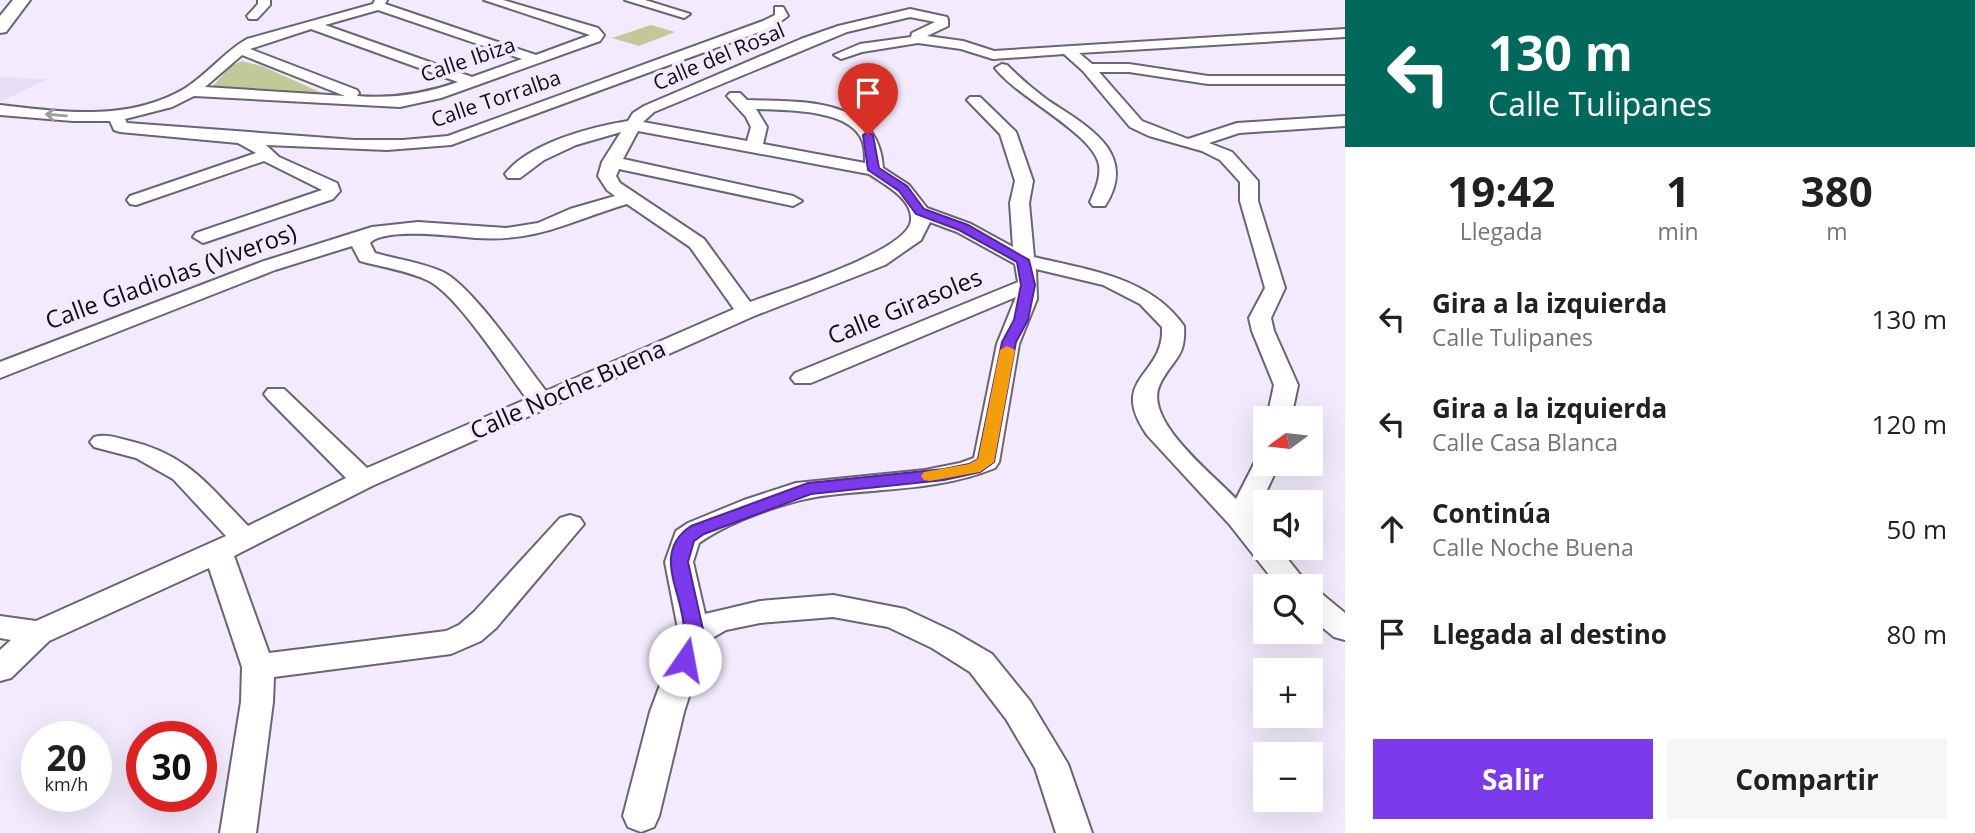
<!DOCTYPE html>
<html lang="es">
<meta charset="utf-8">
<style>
body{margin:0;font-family:"Open Sans",sans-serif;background:#f6f6f6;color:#202124;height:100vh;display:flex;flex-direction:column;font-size:26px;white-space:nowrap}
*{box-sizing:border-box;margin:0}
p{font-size:23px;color:#757577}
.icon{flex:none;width:38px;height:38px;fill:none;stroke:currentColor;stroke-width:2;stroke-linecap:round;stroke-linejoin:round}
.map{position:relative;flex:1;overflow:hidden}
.details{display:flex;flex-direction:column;background:#fff;width:630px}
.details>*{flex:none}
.hud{background:#00695c;color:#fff;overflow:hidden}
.needle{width:46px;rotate:255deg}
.controls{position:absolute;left:1253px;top:406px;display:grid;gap:14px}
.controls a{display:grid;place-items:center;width:70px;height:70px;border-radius:0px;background:#fff;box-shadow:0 7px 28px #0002;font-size:35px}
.speed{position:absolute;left:21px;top:721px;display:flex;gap:14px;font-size:35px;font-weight:700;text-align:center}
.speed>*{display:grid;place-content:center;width:91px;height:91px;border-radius:50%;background:#fff;box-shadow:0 7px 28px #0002;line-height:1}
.speed small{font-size:18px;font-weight:400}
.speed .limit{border:10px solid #d22;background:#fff;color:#111}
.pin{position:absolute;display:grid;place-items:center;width:60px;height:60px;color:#fff;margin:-72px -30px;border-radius:50% 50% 50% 0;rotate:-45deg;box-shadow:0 0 7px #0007}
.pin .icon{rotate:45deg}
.me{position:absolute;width:77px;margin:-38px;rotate:12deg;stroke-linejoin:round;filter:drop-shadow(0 0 5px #0008)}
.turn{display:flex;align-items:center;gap:24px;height:147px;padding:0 28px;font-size:32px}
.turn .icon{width:91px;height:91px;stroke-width:2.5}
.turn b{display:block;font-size:49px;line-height:60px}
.eta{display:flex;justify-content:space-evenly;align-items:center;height:119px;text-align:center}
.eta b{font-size:42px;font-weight:700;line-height:49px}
.action{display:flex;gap:14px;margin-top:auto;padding:14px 28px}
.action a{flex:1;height:80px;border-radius:0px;background:#7c3aed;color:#fff;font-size:28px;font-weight:700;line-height:80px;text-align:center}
.action a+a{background:#f6f6f6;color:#202124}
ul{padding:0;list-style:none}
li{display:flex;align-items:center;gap:21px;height:105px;padding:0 28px}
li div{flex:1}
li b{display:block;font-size:26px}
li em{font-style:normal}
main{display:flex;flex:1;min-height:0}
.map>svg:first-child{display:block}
</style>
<main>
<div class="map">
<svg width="1345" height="833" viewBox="0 0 1345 833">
<rect width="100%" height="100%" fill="#f3ebfd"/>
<polygon fill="#e8def6" points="0,77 48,79 0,102"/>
<g fill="#c2c898">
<polygon points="651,25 675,32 639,46 612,38"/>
<polygon points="242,61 262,66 322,93 211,88 231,66"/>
</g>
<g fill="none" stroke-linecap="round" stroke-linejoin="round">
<defs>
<g id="street">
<polygon points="258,0 270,0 270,5 257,19 249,19 247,16 258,4"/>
<path d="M375 0H387L385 4 536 55 590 35 484 0H503L598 28 604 35 600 41 441 98 400 107 194 96 172 107 125 119 127 123 355 140H403L448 136 763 21 775 15V7H783L788 16 773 27 451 145 387 150 266 145 279 157 337 183 340 191 333 199 203 243 193 237 196 233 322 190 264 161 136 205 130 204 127 200 130 196 256 153 238 143 120 132 114 130 110 121H73L0 115V105C62 112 127 122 184 89 207 75 224 52 247 39L373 4ZM378 10 522 59 472 77 325 25ZM311 29 458 82C424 94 393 99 357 96L359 93 357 90 250 49ZM242 55 345 96 205 87Z"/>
<polygon points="625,0 645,0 690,14 684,18"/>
<path d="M910 9 947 17 948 20V26L927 36 963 41 994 51 1345 29V37L1079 53 1092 64H1129L1208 76H1345V84H1208L1129 72H1099L1142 121 1188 139 1237 123 1345 116V126L1239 133 1209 143 1232 152 1258 181V201L1285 288 1271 318 1274 331 1298 385 1291 418H1267L1274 385 1252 331 1249 318 1265 288 1240 201V182L1220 160 1202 151 1149 136 1130 127 1083 71 1064 54 993 59 961 49 918 43 862 52 841 59 834 55 860 44 911 37 912 33 935 22 910 17 847 32 654 112 643 122 747 141 751 127 746 117 727 96 730 93H740L747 100C801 102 879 96 883 168L909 185 927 208 971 224 1013 247 1010 203 1015 181 1000 134 967 100 970 97H980L1016 132 1033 181 1029 203 1034 257C1088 270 1150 277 1184 326 1186 358 1173 358 1160 384 1142 420 1213 474 1236 499L1257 458 1265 456V464H1279L1254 518 1265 531V548H1279L1309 586H1278L1230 525 1147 435C1107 377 1165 377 1162 327L1140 304 1103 285 1036 269 1037 299 1019 344 999 462 995 468C942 490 886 488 830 495 791 499 732 520 699 543L693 562 705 614 760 601 833 595 905 609 954 632 992 654 1030 701 1068 764 1092 833H1056L1035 768 1006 719 970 672 932 648 888 627 833 617 760 623 726 630 707 641 684 712 659 816 654 827 641 832 628 827 623 816 650 712 679 634 665 562 676 531 688 523 744 500 796 483 925 470 960 463 974 458 997 344 1016 297 811 383H795L791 378 795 373 1018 282 1015 264 957 232 930 222 921 240 885 265 754 316 372 486 234 556 269 653 446 631 459 625 474 612 560 518 570 515 580 518 584 524 496 628 481 641 451 654 274 677 273 702 256 833H220L241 702 242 667 209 568 49 641 11 678 0 681V650L11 640 0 638V616L36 621 226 536 173 479 136 458 94 447 90 442 94 437C105 434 115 437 126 440 187 454 206 483 248 526L346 478 268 399 264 394 268 389H284L367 468 527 399C505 370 459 297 429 281 409 271 382 267 360 261L352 246 275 270 0 378V362L261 262 372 227 418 222 506 228 538 223 570 209 615 196 607 190 598 176 602 162 621 132 576 145 544 160 520 178H508L505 174C529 143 591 127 628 121L633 113 644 106 801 39 838 26ZM756 109C784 110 844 109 860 136 865 144 865 154 865 163L763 144 767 127ZM638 131 869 174C884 184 913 199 911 220 910 251 779 291 750 302L704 239 620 183 616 176 619 169 793 206 802 201 793 196 623 159ZM627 204 690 247 734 309 546 391C523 362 473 287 443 272 423 263 396 259 375 253L370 243C384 227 454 236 476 238 538 242 570 221 627 204Z"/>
<path d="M1002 64 1007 65C1020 78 1034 90 1049 101 1087 126 1139 153 1105 206H1093L1090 202C1095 190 1101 178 1099 165 1094 134 1018 98 995 68Z"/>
<polygon points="1311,591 1322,594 1345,613 1345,640 1334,637 1311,618"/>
</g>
<polygon id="secondary" points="13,0 30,0 6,32 0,33 0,16"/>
</defs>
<use href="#street" stroke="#6a6473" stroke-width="4"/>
<use href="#secondary" stroke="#6a6473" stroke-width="4"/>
<use href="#street" fill="#fff" fill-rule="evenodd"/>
<use href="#secondary" fill="#fff" fill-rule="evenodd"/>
</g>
<defs><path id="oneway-shaft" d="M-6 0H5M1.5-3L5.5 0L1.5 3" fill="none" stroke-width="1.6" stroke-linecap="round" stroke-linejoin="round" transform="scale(1.75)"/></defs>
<use stroke="#9f9ea1" href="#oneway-shaft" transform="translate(56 115) rotate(-175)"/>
<path fill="#7c3aed" stroke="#51269a" stroke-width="2" d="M868 132 873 135 879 168 907 186 924 209 968 225 1029 260 1035 285 1028 320 1016 342 994 462 980 472 944 480 811 494 704 534 694 541 688 562 704 634 692 666 685 668 677 666 674 660C677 652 683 642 684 634 686 596 649 554 691 526L808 483 944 469 969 464 978 459 1002 342 1014 320 1021 285 1017 262 959 230 916 214 899 191 868 170 863 135Z"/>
<polygon fill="#f59e0b" points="1007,346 1015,350 994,462 980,472 930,481 924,480 921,476 924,472 969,464 978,459 1000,350"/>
<g text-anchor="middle" stroke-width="7" stroke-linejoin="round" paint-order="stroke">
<g font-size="21" fill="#0f0d13" stroke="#f3ebfd">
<text transform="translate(719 57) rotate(-23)" y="7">Calle del Rosal</text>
<text transform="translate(468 60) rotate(-19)" y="7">Calle Ibiza</text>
<text transform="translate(496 99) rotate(-19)" y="7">Calle Torralba</text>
</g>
<g font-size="24" fill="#0f0d13" stroke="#f3ebfd">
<text transform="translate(171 277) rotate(-20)" y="8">Calle Gladiolas (Viveros)</text>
<text transform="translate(905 307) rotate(-22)" y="8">Calle Girasoles</text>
<text transform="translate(568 390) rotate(-24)" y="8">Calle Noche Buena</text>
</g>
</g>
</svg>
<div class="controls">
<a><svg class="needle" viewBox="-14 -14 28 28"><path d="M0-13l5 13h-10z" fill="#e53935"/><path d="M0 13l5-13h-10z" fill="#757577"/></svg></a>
<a><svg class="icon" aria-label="sound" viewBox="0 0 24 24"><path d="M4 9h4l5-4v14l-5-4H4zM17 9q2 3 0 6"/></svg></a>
<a><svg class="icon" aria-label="search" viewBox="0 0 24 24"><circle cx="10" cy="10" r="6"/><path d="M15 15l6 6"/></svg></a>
<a>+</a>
<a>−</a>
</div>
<div class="speed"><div>20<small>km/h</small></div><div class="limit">30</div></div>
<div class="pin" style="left:868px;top:135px;background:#d93025"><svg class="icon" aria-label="arrive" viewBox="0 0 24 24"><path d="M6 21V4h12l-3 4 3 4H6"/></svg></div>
<svg class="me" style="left:685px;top:660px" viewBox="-20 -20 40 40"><circle r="19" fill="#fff"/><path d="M0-13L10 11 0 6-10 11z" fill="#7c3aed"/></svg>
</div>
<section class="details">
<div class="hud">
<div class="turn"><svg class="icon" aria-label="left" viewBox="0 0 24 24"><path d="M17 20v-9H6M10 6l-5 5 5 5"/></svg><div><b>130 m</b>Calle Tulipanes</div></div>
</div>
<div class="eta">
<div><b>19:42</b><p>Llegada</p></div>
<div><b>1</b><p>min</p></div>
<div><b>380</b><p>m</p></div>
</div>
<ul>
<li><svg class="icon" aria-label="left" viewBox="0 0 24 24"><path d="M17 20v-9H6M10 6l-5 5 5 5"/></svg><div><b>Gira a la izquierda</b><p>Calle Tulipanes</p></div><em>130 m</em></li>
<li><svg class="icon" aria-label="left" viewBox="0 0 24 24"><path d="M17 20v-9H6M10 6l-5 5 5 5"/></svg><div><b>Gira a la izquierda</b><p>Calle Casa Blanca</p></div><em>120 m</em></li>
<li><svg class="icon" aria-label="ahead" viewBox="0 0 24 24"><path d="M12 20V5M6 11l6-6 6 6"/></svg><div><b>Continúa</b><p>Calle Noche Buena</p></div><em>50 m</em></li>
<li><svg class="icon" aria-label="arrive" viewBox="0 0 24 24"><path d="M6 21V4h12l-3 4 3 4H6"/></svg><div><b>Llegada al destino</b></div><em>80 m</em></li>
</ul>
<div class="action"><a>Salir</a><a>Compartir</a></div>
</section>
</main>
